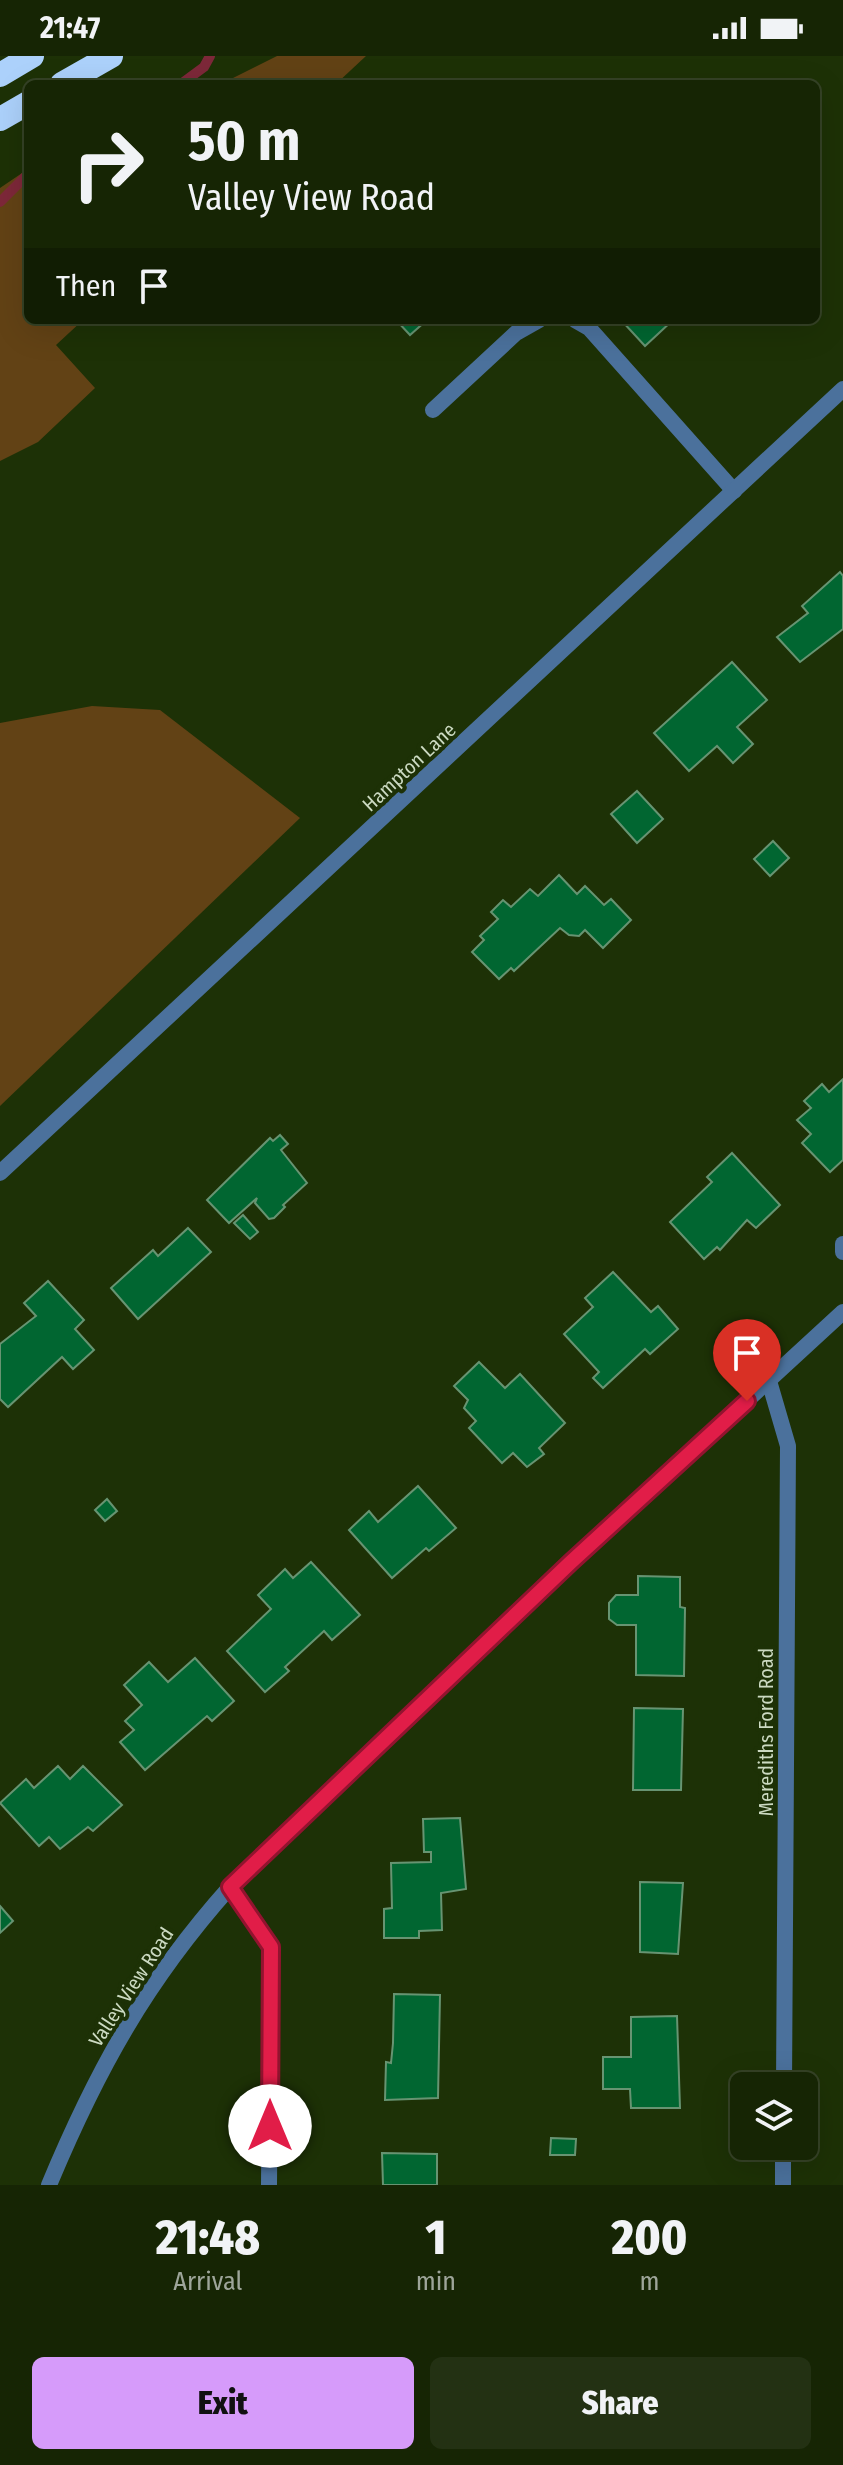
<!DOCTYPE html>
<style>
body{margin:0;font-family:"Fira Sans Condensed",sans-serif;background:#233113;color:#f1f3f6;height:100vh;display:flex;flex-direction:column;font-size:30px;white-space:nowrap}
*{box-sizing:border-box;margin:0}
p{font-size:26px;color:#9ea59a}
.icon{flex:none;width:44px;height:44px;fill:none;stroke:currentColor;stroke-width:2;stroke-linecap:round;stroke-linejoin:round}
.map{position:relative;height:2129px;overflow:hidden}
.drawer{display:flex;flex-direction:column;background:#162504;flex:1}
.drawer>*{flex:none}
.banner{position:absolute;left:24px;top:24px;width:796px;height:244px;border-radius:12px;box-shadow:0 8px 32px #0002,0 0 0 2px #354226;background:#162504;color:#f1f3f6;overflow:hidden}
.controls{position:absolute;left:730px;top:2016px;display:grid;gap:16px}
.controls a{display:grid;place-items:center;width:88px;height:88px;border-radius:12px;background:#162504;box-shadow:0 8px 32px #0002,0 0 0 2px #354226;font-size:40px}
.pin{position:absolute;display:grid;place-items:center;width:68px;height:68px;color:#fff;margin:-82px -34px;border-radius:50% 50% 50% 0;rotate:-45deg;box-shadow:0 0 8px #0007}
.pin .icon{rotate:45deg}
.me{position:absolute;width:88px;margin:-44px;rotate:0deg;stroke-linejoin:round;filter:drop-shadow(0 0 6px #0008)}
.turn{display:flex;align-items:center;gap:28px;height:168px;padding:0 32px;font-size:36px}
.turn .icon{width:104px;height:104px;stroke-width:2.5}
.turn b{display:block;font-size:56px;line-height:68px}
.then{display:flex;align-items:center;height:76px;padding:0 32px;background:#0003;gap:16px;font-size:30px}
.eta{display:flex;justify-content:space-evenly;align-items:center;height:136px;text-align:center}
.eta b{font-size:48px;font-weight:800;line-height:56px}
.cta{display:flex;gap:16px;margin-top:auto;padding:16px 32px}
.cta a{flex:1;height:92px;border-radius:12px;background:#d69bfa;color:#111;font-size:32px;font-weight:800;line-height:92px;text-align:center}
.cta a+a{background:#233113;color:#f1f3f6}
.status{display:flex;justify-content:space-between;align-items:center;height:56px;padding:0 40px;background:#162504;direction:ltr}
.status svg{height:22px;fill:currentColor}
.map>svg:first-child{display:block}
</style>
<div class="status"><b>21:47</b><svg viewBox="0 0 49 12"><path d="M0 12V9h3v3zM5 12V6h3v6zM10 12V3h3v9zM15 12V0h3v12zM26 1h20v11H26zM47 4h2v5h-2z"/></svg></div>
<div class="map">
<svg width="843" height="2129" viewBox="0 0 843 2129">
<rect width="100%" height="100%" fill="#1d3106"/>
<g fill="#624215">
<polygon points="277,0 366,0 336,28 221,28"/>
<polygon points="28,113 28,264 83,264 56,289 95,332 38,386 0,405 0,132"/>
<polygon points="92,650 160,654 300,762 0,1050 0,667"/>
</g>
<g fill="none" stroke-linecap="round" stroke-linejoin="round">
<g stroke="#7d2839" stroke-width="10">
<polyline points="181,28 204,11 210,0"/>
<polyline points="0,146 28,118"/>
</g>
</g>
<g fill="#016631" stroke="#679472" stroke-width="2">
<polygon points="396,264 427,264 410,279"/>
<polygon points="621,264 673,264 645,290"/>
<polygon points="840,516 843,520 843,573 800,606 777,581 808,557 802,550"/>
<polygon points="732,606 767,644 737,671 753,688 733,707 717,690 689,715 654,677"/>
<polygon points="637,735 663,763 637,787 611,758"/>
<polygon points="773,785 789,802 770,820 754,803"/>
<polygon points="559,819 577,838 585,830 604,849 611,843 631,864 603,892 585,874 579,880 569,879 560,872 514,915 511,912 499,923 472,896 484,884 480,880 498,863 491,856 503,844 511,851 530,833 538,840"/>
<polygon points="843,1023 843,1104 830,1116 802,1087 811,1078 797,1064 811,1052 804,1045 822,1028 829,1036"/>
<polygon points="280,1079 288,1088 281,1094 307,1127 283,1149 285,1151 274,1162 269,1163 255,1147 257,1142 229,1167 207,1144 270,1082 273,1085"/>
<polygon points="732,1097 780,1149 756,1172 747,1164 720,1194 717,1191 704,1203 670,1166 712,1126 707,1121"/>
<polygon points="243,1159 258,1176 250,1183 234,1167"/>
<polygon points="188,1172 211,1196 138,1263 111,1232 153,1194 158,1200"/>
<polygon points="613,1216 651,1256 658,1250 678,1273 650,1298 645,1293 603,1332 593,1322 599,1316 564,1278 593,1251 585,1242"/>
<polygon points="48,1225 84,1264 75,1273 94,1294 73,1313 62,1301 8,1351 0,1343 0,1288 36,1260 24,1247"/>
<polygon points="479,1306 505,1332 520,1318 565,1367 539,1392 544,1398 527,1411 513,1397 502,1407 469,1372 476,1365 464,1352 468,1344 454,1330"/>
<polygon points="418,1430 456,1472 429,1495 426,1492 392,1522 349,1474 369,1455 378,1466"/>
<polygon points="107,1443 117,1455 105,1465 95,1454"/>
<polygon points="311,1506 360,1559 332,1584 324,1575 285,1611 289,1615 265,1636 227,1595 271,1553 258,1539 285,1513 293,1522"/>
<polygon points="638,1520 680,1521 680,1551 685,1552 684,1620 636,1619 636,1569 617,1569 609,1563 609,1547 616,1539 638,1539"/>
<polygon points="195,1602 234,1645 212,1665 207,1660 145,1714 120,1686 134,1674 125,1665 142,1649 124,1629 149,1606 168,1626"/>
<polygon points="634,1652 683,1653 681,1734 633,1734"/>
<polygon points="58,1710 70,1723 83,1710 122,1749 93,1775 88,1771 60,1793 49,1781 39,1790 0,1747 26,1723 34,1732"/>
<polygon points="460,1762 466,1833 441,1837 442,1874 419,1875 419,1882 384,1882 384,1853 392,1852 391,1807 431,1806 431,1796 424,1796 423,1763"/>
<polygon points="640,1826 683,1827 678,1898 640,1896"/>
<polygon points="0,1850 13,1865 0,1877"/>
<polygon points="394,1938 440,1939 438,2042 385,2044 386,2006 391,2007 393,1987"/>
<polygon points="677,1960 680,2052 631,2052 630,2033 603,2033 603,2001 631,2001 631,1961"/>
<polygon points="551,2082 576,2083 575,2099 550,2099"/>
<polygon points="382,2097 437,2098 437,2129 383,2129"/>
</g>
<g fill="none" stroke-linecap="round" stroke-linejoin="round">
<g stroke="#4b719c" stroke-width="16">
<polyline points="575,264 589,272 734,435"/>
<polyline points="433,354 516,277 539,264"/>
<polyline points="843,1188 843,1196"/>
</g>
<g stroke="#4b719c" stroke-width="16">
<polyline points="769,1325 788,1390 784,2030"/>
<polyline points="230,1831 271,1891 269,2129"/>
<path d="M49 2129C97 2014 146 1925 230 1831L571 1506 843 1256"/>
<polyline points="783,2129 783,2090"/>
</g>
<polyline stroke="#4b719c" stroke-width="16" points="0,1117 843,333"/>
<g stroke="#acd1fb" stroke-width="24">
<polyline points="0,19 32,0"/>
<polyline points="62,28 111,0"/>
<polyline points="0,63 28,47"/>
</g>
</g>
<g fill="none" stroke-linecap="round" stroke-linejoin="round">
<defs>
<polyline id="route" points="270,2070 271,1891 230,1831 571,1506 747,1345"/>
</defs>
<use href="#route" stroke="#92132f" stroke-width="20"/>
<use href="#route" stroke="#e11d48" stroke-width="14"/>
</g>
<g text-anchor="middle" stroke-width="8" stroke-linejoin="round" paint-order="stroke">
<g font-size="20" fill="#ccdac2" stroke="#1d3106">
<text transform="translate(409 711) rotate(-43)" y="7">Hampton Lane</text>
<text transform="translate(766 1676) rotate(-90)" y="7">Merediths Ford Road</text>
<text transform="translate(131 1931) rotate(-57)" y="7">Valley View Road</text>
</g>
</g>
</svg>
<div class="controls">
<a><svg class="icon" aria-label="layers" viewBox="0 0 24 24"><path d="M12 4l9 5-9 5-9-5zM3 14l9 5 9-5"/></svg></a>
</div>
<div class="pin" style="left:747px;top:1345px;background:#d93025"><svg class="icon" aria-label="arrive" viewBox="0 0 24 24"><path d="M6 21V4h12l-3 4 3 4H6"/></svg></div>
<svg class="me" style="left:270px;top:2070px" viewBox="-20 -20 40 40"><circle r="19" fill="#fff"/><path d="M0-13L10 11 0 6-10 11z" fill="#e11d48"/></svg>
<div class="banner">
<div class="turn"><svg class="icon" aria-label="right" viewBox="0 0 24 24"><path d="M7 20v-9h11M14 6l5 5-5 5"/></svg><div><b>50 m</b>Valley View Road</div></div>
<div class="then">Then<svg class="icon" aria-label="arrive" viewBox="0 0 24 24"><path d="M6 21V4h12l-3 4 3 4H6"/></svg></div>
</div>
</div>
<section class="drawer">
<div class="eta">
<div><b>21:48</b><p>Arrival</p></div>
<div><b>1</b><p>min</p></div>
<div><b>200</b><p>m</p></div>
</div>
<div class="cta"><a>Exit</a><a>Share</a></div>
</section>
